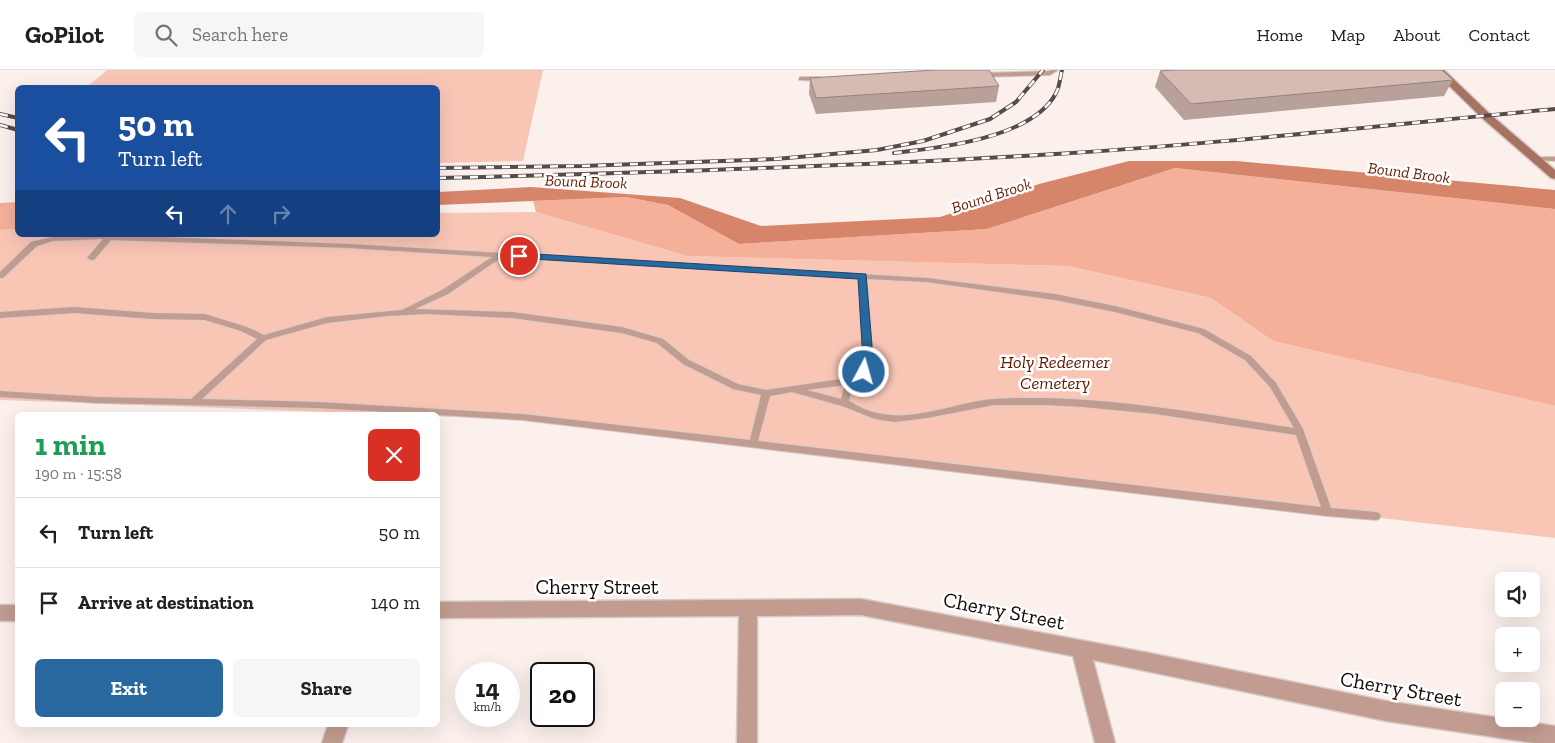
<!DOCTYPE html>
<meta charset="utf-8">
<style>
body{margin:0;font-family:"Zilla Slab",serif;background:#f6f6f6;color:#202124;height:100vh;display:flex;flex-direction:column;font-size:19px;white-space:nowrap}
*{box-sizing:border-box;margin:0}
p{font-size:16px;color:#757577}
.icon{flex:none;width:28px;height:28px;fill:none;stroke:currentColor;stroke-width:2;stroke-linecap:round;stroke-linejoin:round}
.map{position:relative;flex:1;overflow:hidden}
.panel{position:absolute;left:15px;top:342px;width:425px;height:315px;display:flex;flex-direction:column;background:#fff;border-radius:8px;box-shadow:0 5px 20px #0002}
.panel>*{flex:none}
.banner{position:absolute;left:15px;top:15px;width:425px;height:152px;border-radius:8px;box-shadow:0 5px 20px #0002;background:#1a4fa0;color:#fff;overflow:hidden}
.controls{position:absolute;left:1495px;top:502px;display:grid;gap:10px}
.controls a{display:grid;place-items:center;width:45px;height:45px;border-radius:8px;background:#fff;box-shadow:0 5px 20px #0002;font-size:25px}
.speed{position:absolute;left:455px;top:592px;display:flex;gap:10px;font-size:25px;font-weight:700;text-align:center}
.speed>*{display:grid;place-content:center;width:65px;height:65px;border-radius:50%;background:#fff;box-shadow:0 5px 20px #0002;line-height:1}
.speed small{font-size:12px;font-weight:400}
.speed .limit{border:2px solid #111;border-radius:8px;background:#fff;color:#111}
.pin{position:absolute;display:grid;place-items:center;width:42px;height:42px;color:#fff;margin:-21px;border:2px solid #fff;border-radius:50%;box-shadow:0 1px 5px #0007}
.me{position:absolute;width:55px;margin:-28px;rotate:6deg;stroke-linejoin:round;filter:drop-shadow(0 0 4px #0008)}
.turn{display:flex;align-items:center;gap:18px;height:105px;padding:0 20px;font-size:22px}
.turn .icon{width:65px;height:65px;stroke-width:2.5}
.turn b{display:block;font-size:35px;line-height:42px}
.lanes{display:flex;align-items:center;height:48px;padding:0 20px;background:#0003;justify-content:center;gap:25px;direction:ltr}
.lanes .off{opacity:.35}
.round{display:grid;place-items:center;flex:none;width:52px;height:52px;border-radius:8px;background:#f6f6f6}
.overview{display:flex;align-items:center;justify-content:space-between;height:85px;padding:0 20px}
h1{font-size:30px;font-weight:800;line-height:38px;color:#1e9e55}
.cta{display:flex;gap:10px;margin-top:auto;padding:10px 20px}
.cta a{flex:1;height:58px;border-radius:8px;background:#29689f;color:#fff;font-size:20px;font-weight:800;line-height:58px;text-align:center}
.cta a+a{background:#f6f6f6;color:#202124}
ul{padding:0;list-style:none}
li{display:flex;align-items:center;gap:15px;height:70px;padding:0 20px;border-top:1px solid #e0e0e0}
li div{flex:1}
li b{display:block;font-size:19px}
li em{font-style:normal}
header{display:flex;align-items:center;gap:30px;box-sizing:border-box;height:70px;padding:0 25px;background:#fff;border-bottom:1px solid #e0e0e0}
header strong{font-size:24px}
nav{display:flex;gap:28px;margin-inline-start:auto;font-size:18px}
.search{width:350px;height:45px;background:#f6f6f6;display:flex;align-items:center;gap:12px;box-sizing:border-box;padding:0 18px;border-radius:8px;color:#757577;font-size:19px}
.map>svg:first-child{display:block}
</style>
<header>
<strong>GoPilot</strong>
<div class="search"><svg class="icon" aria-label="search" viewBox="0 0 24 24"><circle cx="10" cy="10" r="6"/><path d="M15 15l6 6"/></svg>Search here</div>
<nav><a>Home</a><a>Map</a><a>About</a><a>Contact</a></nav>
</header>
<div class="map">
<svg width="1555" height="673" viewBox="0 0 1555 673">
<rect width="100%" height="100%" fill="#fcf0ed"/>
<g fill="#f9c6b6">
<polygon points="107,0 543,0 523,91 438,93 438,18 87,17"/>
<polygon points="536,142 687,186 1068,196 1211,228 1273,271 1555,336 1555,468 520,349 0,330 0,160 17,159 18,165 438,165 438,143"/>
</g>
<g fill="#f5b09a">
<polygon points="1175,98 1555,139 1555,336 1273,271 1211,228 1068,196 687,186 536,142 533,131 626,127 668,135 739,174 987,159"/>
<polygon points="17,132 17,159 0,160 0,133"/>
</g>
<polygon fill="#d6846a" points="1129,91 1236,91 1555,120 1555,139 1175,98 987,159 739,174 668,135 626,127 438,135 438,122 531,117 680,128 761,156 940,147 1039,114"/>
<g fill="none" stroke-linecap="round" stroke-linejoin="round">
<defs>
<g id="lane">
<polygon points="1051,0 1058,0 1050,5 981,7 978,5 981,3 1049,1"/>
<polygon points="801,7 821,7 824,9 821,11 799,10 799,8"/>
<polygon points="1535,87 1555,87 1555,91 1533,90 1532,89"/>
<path d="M110 165 349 174 927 208 1055 224 1115 236 1204 259 1251 286 1276 313 1303 359 1331 438 1376 442 1379 443 1381 446 1379 449 1376 450 1327 446 522 350 318 338 98 333 0 327V321L98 327 191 329 257 269 241 261 205 250 153 249 74 243 0 248V242L74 237 153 243 205 244 247 257 264 265 327 247 402 240 442 220 492 187 349 178 111 170 94 190H91L87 188 103 169 52 171 37 176 3 208H0V202L31 172 52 167ZM502 187 859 208 863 275 860 301 848 308 766 320 738 314 689 290 663 269 622 257 512 242 415 239 448 224ZM867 209 927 212 1055 230 1115 242 1198 263 1245 290 1270 317 1294 358C1211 345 1129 330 1046 328 1023 328 1000 327 978 331 945 337 910 351 877 343 867 341 858 336 849 331L854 313 868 302 871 275ZM426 244 512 248 622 263 657 273 683 294 733 319 761 325 750 370 522 344 318 332 202 329 266 270 327 253 387 246ZM845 315 841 329 807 320ZM792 322 842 336 875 349 894 352 927 348 994 335H1047L1083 337 1156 344 1296 365 1321 437 758 371 770 326Z"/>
</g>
<g id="street">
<polygon points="861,529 1149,583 1386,631 1555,656 1555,673 1534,673 1386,651 1093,590 1115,673 1095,673 1073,586 861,545 757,546 757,673 737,673 739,546 438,548 438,532"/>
<rect x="0" y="535" width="18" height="16"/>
<polygon points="328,655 348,655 342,673 322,673"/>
</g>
<polygon id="secondary" points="1433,0 1444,0 1490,44 1555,100 1555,109 1551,108 1482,48"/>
</defs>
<use href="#lane" stroke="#d7cbc8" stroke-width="2"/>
<use href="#street" stroke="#d7cbc8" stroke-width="3"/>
<use href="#secondary" stroke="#d7cbc8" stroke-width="3"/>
<use href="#lane" fill="#c29c90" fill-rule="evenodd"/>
<use href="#street" fill="#c29c90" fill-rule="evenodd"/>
<use href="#secondary" fill="#a87261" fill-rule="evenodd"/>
<defs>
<g id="rail">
<polyline points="0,44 18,48"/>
<polyline points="0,55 18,60"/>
<path d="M894 83C940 78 1033 68 1056 23 1060 16 1060 7 1062 0"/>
<polyline points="438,98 582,96 776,89 877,80 923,71 990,49 1016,32 1043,0"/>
<path d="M438 108C639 103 839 97 1039 85 1212 75 1383 55 1555 39"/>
</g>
</defs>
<use href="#rail" stroke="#554b49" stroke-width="4"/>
<use href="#rail" stroke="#fff" stroke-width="2.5" stroke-dasharray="8" stroke-linecap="butt"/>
</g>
<g fill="#b8a19a">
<polygon points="1160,1 1453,10 1444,26 1184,50 1155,17"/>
<polygon points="810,8 999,16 996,32 816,44 809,24"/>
</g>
<g fill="#d6bbb3" stroke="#96837d">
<polygon points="934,0 989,0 999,16 816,28 810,8"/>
<polygon points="1174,0 1442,0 1453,10 1191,34 1160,1"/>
</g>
<polygon fill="#29689f" stroke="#1b4467" points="519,183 866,204 872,275 870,302 864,306 859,302 862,275 858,209 516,188 516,184"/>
<g text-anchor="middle" stroke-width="5" stroke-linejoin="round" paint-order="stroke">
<g font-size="16" font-style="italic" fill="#641a00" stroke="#fff">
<text transform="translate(1409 102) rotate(7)" y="6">Bound Brook</text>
<text transform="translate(586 111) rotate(2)" y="6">Bound Brook</text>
<text transform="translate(991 125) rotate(-18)" y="6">Bound Brook</text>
</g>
<g font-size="18" font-style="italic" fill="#601700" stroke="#fff">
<text x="1055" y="298">Holy Redeemer<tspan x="1055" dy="21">Cemetery</tspan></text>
</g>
<g font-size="21" fill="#130a08" stroke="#fff">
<text x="597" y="524">Cherry Street</text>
<text transform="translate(1004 541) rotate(11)" y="7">Cherry Street</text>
<text transform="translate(1401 619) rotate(10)" y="7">Cherry Street</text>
</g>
</g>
</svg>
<div class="controls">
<a><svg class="icon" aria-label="sound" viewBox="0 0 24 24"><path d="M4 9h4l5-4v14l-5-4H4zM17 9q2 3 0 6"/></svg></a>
<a>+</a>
<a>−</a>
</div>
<div class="speed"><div>14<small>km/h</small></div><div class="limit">20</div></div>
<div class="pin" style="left:519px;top:186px;background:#d93025"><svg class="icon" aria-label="arrive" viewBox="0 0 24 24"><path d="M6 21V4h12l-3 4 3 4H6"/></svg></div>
<svg class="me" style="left:864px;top:302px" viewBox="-20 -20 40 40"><circle r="17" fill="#29689f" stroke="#fff" stroke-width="3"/><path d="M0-11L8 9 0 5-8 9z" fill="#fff"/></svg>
<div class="banner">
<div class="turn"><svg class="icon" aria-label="left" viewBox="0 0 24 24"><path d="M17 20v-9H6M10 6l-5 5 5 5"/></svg><div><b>50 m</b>Turn left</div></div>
<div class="lanes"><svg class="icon" aria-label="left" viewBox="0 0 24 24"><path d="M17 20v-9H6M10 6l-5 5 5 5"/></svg><svg class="icon off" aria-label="ahead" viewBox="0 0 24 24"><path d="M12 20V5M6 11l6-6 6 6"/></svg><svg class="icon off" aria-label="right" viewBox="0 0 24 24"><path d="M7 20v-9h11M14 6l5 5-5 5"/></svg></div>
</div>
<section class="panel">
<div class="overview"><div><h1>1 min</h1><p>190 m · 15:58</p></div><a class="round" style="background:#d93025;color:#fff"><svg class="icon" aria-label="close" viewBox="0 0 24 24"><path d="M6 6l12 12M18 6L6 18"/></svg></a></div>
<ul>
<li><svg class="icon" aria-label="left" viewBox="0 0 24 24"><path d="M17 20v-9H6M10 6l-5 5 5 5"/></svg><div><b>Turn left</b></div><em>50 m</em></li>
<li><svg class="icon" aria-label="arrive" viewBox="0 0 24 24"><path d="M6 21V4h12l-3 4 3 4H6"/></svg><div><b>Arrive at destination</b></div><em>140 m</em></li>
</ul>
<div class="cta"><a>Exit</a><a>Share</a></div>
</section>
</div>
